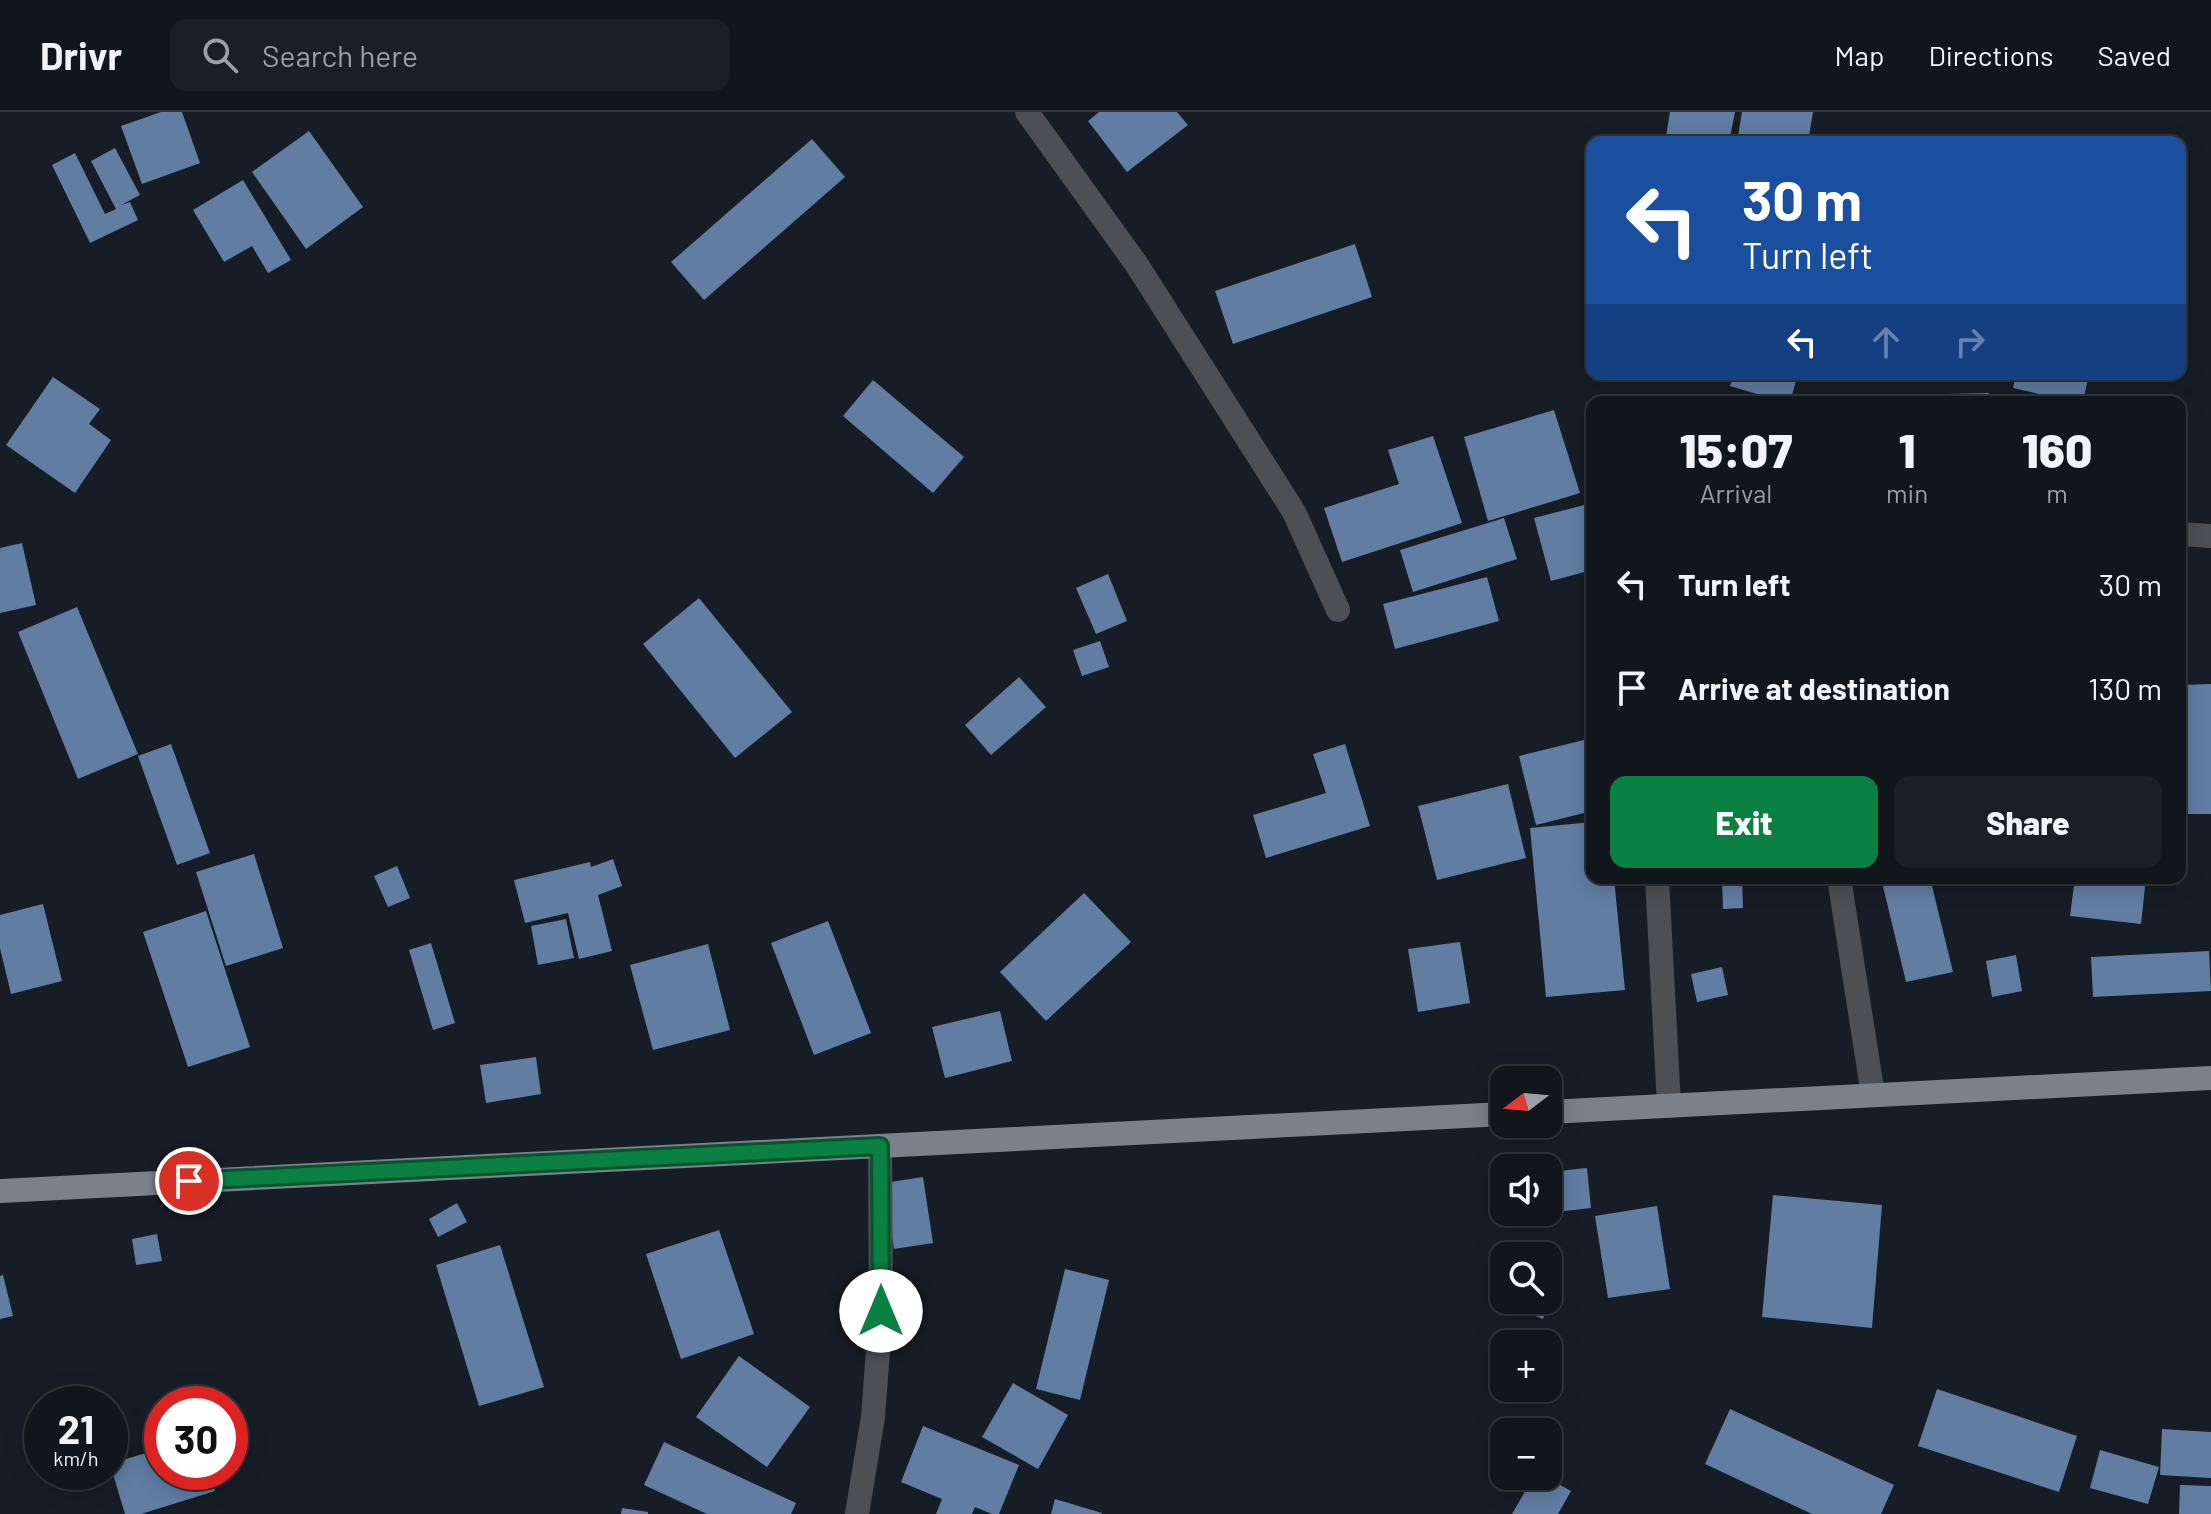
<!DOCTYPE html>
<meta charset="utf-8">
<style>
body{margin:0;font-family:Barlow,sans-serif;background:#1a1f25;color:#f1f3f6;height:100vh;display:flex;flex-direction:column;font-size:30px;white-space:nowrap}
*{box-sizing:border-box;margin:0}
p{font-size:26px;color:#9c9fa3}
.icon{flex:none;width:44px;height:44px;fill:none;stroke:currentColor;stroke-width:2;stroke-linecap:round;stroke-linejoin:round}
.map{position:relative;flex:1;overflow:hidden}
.sheet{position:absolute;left:1586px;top:284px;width:600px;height:488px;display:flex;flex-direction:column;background:#11161c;border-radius:16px;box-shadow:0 4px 20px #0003,0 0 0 2px #30353b}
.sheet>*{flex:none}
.top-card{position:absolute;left:1586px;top:24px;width:600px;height:244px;border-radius:16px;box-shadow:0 4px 20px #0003,0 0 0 2px #30353b;background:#1a4fa0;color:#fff;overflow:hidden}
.needle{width:52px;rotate:254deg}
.controls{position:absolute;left:1490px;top:954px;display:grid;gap:16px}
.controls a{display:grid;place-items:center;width:72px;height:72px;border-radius:16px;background:#11161c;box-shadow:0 4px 20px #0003,0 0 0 2px #30353b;font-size:40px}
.speed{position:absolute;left:24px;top:1274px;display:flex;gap:16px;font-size:40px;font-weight:700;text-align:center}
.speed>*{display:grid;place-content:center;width:104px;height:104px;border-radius:50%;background:#11161c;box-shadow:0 4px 20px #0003,0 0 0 2px #30353b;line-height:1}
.speed small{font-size:20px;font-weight:400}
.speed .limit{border:12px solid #d22;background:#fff;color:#111}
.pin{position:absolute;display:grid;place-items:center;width:68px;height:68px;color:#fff;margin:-34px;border:4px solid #fff;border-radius:50%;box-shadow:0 2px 8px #0007}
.me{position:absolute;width:88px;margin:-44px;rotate:0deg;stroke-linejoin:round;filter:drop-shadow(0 0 6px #0008)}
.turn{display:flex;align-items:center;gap:28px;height:168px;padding:0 24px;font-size:36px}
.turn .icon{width:104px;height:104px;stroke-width:2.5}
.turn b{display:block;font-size:56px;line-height:68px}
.lanes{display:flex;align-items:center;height:76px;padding:0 24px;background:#0003;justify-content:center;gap:40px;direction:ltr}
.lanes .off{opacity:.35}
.eta{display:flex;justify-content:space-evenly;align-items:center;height:136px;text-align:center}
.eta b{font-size:48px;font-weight:800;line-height:56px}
.action{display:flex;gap:16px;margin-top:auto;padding:16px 24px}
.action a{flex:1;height:92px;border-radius:16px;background:#0b8043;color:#fff;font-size:32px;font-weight:800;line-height:92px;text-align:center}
.action a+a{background:#1a1f25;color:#f1f3f6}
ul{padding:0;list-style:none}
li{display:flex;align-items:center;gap:24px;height:104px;padding:0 24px}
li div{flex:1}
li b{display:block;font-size:30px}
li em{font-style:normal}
header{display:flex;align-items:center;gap:48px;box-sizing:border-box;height:112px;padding:0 40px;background:#11161c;border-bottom:2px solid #30353b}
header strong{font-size:38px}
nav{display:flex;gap:44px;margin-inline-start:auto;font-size:28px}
.search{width:560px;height:72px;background:#1a1f25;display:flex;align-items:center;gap:20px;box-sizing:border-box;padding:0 28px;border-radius:16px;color:#9c9fa3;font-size:30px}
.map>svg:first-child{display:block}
</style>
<header>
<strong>Drivr</strong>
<div class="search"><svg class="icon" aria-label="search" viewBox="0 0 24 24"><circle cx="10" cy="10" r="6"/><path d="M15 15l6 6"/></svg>Search here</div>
<nav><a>Map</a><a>Directions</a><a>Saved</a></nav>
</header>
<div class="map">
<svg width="2211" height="1402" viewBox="0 0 2211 1402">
<rect width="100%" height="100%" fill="#171d26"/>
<g fill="#617da2">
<polygon points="161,0 182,0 200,51 142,72 121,14"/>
<polygon points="1099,0 1177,0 1188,13 1127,60 1088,9"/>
<polygon points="1670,0 1735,0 1729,30 1665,30"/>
<polygon points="1742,0 1813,0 1808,30 1737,30"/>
<polygon points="309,19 363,95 306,137 252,60"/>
<polygon points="812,27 845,65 704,188 671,150"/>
<polygon points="115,36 140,83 121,93 130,90 138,108 90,131 52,53 75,41 105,102 116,97 91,49"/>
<polygon points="243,68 291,148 268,161 252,134 224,150 193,98"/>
<polygon points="1355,132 1372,185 1233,232 1215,179"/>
<polygon points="1734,262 1798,262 1790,290 1784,290 1730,274"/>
<polygon points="1947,262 1993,262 1993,264 1948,269"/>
<polygon points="2016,262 2089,262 2083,290 2074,290 2013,276"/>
<polygon points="53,265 100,297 89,312 111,328 75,381 6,333"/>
<polygon points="873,268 964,345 933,381 843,304"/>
<polygon points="1989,281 1989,290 1906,290 1906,283"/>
<polygon points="1554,298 1580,381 1488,409 1464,325"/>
<polygon points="1433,324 1462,411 1342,450 1324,396 1399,372 1388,338"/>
<polygon points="1592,391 1592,458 1551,469 1534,406"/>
<polygon points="1504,406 1517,447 1413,480 1400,438"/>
<polygon points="22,431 36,493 0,501 0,436"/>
<polygon points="1108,462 1127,509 1096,522 1076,476"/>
<polygon points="1487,465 1499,509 1395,537 1383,492"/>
<polygon points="699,486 792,600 735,646 643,532"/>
<polygon points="77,495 138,642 78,667 18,520"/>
<polygon points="1100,529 1109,555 1082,564 1073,538"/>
<polygon points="1019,565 1046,595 991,643 965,613"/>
<polygon points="2211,572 2211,702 2180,702 2180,573"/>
<polygon points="1588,627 1592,643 1592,699 1536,713 1519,644"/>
<polygon points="171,632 210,741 177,753 138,644"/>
<polygon points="1345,632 1370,714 1266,746 1253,703 1326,681 1313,642"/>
<polygon points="1508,672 1526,746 1437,768 1418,694"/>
<polygon points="1592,710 1592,766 1614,766 1625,878 1546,885 1530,716"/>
<polygon points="254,742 283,836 226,854 196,760"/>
<polygon points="613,747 622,774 598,783 612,839 579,847 568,801 525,811 514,768 590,750 591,755"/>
<polygon points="397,754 410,786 388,795 374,764"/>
<polygon points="1722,766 1742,766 1743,796 1723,797"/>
<polygon points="1881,766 1930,766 1953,860 1906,870"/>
<polygon points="2075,766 2146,766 2141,812 2070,804"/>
<polygon points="1084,781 1131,830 1046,909 1000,860"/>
<polygon points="43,792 62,869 11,882 0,836 0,803"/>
<polygon points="206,799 250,935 188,955 143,820"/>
<polygon points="566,807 574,846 538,853 531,814"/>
<polygon points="828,809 871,921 814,943 771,831"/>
<polygon points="1460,830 1470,891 1418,900 1408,837"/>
<polygon points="431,831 455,911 433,918 409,838"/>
<polygon points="708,832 730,918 653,938 630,853"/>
<polygon points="2209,839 2211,879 2093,885 2091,845"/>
<polygon points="2016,843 2022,879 1992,885 1986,849"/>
<polygon points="1722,855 1728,883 1697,890 1691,862"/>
<polygon points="1000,899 1012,949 945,966 932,915"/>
<polygon points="536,945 541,982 486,991 480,953"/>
<polygon points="1587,1056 1591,1096 1548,1101 1548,1060"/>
<polygon points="923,1065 933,1131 894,1137 884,1071"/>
<polygon points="1773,1083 1882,1093 1872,1216 1762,1205"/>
<polygon points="457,1091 467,1110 438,1125 429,1107"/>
<polygon points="1657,1094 1670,1177 1608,1186 1595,1104"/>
<polygon points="719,1118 754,1222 681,1247 646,1142"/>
<polygon points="157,1122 162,1149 136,1153 132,1127"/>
<polygon points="500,1133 544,1275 479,1294 436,1153"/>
<polygon points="1504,1151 1504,1188 1548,1188 1548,1175 1555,1178 1543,1207 1491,1186"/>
<polygon points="1065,1157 1109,1168 1080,1288 1036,1277"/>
<polygon points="3,1163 13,1204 0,1207 0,1164"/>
<polygon points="739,1244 810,1295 767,1355 696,1305"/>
<polygon points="1013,1271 1068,1303 1038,1357 982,1325"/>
<polygon points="1937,1277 2077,1324 2059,1380 1918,1334"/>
<polygon points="1730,1297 1894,1373 1881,1402 1812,1402 1705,1352"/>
<polygon points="923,1314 1019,1353 999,1402 992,1402 975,1395 972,1402 936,1402 942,1387 901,1370"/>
<polygon points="2162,1317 2211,1320 2211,1366 2160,1363"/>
<polygon points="664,1330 796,1391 791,1402 707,1402 644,1373"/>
<polygon points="162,1336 162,1360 209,1360 215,1379 141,1402 125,1402 110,1352"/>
<polygon points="2100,1338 2159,1355 2148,1392 2090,1376"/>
<polygon points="1534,1364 1544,1364 1571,1379 1558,1402 1512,1402"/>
<polygon points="2180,1373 2211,1374 2211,1402 2179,1402"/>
<polygon points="1055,1387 1102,1401 1102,1402 1051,1402"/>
<polygon points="622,1396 648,1400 648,1402 621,1402"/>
</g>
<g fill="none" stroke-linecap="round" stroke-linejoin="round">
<g stroke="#4c4f53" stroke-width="24">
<polyline points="1027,0 1137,153 1294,400 1338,498"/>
<polyline points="2180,422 2211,424"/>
<polyline points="1657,766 1669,994"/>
<polyline points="1839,766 1873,983"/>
<polyline points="857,1402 873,1305 881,1199 880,1034"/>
</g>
<g stroke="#7a818a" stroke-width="24">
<polyline points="1548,1000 2211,966"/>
<polyline points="0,1079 1504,1002"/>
</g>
</g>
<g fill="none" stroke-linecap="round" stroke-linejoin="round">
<defs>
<polyline id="route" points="189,1069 880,1034 881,1199"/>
</defs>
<use href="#route" stroke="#07532c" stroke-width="20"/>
<use href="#route" stroke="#0b8043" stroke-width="14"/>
</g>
</svg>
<div class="controls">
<a><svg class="needle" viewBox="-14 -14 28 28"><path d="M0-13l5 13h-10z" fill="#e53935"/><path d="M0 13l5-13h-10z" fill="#9c9fa3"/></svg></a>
<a><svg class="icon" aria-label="sound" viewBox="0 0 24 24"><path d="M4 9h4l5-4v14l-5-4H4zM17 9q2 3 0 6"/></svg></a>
<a><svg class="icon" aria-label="search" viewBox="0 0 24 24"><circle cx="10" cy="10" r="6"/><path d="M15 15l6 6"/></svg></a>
<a>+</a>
<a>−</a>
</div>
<div class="speed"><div>21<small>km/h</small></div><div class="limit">30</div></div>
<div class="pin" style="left:189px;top:1069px;background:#d93025"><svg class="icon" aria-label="arrive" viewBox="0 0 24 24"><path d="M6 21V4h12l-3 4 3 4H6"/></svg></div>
<svg class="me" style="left:881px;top:1199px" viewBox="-20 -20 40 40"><circle r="19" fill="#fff"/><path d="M0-13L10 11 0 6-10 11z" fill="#0b8043"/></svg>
<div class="top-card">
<div class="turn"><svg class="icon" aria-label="left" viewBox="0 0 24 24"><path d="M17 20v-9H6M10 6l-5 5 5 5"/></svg><div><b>30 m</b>Turn left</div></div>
<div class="lanes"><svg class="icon" aria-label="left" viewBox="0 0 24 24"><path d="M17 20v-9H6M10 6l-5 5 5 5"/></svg><svg class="icon off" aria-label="ahead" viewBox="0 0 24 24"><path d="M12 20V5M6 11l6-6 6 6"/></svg><svg class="icon off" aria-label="right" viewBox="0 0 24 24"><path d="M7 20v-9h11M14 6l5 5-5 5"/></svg></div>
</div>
<section class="sheet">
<div class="eta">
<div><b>15:07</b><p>Arrival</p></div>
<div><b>1</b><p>min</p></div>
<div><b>160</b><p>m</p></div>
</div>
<ul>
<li><svg class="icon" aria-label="left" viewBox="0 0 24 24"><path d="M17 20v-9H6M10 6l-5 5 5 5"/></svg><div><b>Turn left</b></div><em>30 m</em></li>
<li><svg class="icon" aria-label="arrive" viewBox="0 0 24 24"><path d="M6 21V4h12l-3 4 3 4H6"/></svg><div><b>Arrive at destination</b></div><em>130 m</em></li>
</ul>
<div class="action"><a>Exit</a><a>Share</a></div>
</section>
</div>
